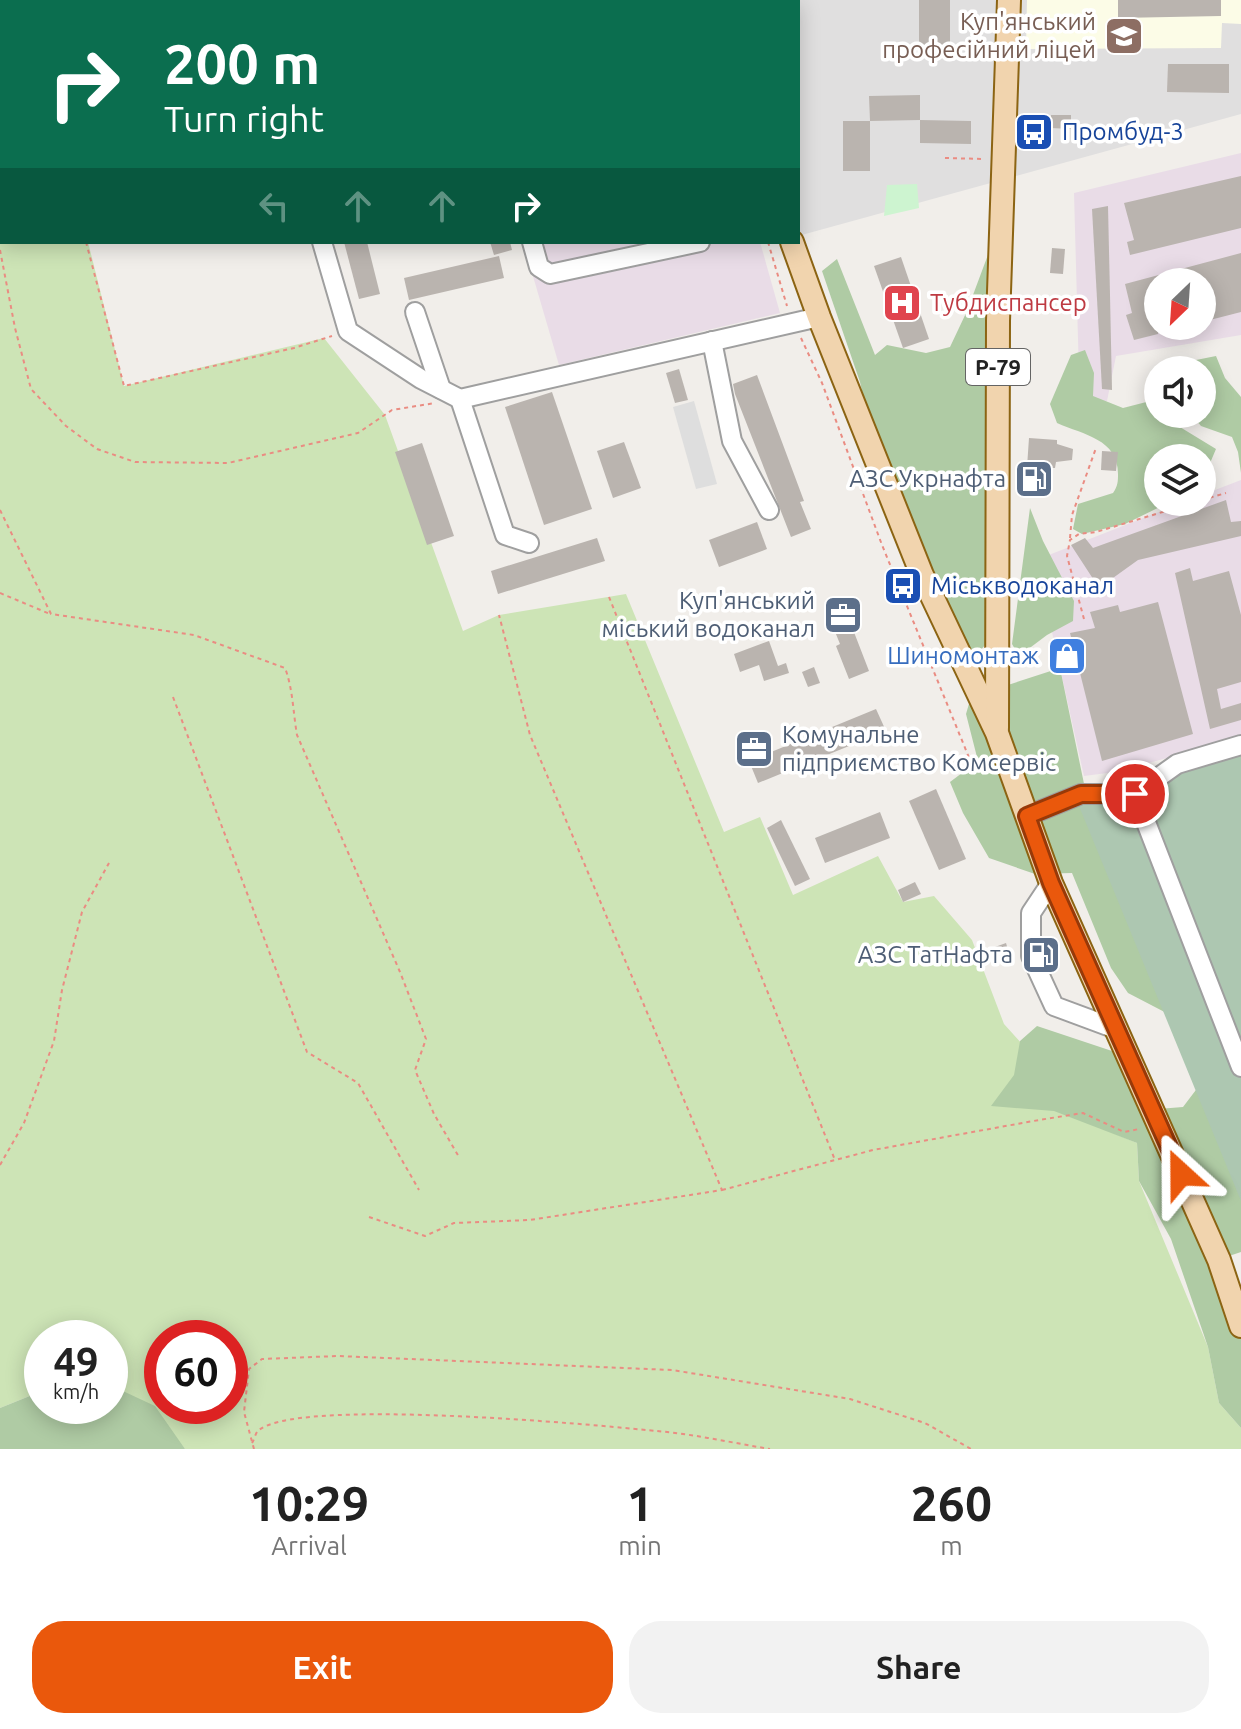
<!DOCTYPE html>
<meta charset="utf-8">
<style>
body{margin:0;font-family:Ubuntu,sans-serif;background:#f2f2f2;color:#222;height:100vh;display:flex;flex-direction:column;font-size:30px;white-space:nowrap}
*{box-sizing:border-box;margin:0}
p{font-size:26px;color:#767676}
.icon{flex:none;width:44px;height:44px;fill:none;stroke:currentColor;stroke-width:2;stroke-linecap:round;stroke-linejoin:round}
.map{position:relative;height:1449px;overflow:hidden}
.details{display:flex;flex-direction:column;background:#fff;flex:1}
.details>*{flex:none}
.guide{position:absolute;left:0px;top:0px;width:800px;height:244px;box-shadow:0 4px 20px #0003;background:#0b6e4f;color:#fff;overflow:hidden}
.needle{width:52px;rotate:205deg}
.controls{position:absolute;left:1144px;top:268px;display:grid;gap:16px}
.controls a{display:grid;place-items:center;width:72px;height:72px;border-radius:50%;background:#fff;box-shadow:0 4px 20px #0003;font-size:40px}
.speed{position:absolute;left:24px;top:1320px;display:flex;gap:16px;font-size:40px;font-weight:700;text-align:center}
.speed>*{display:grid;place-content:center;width:104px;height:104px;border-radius:50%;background:#fff;box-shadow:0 4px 20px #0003;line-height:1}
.speed small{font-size:20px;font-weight:400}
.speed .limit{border:12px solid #d22;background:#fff;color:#111}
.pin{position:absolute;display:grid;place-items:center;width:68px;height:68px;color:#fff;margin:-34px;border:4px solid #fff;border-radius:50%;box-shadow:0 2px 8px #0007}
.me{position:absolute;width:88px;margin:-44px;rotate:336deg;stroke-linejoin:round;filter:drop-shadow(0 0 6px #0008)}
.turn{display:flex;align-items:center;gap:28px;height:168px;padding:0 32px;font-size:36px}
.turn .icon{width:104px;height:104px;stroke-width:2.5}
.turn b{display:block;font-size:56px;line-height:68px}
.lanes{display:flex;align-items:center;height:76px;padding:0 32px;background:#0003;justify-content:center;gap:40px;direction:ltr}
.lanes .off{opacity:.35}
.eta{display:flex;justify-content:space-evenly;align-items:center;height:136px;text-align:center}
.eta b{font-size:48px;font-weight:600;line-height:56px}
.action{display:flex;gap:16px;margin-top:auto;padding:16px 32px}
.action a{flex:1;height:92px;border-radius:32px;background:#ea580c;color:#fff;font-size:32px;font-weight:600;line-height:92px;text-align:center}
.action a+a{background:#f2f2f2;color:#222}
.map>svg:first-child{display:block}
</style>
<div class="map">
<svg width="1241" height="1449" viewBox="0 0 1241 1449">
<rect width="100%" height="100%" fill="#f1eeea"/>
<polygon fill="#e0dfdf" points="705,0 1241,0 1241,114 798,236 798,2"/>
<g fill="#e9dce7" fill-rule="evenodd">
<path d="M1241 153V335L1116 356 1107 401 1080 411 1074 193ZM1158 282H1202V326H1158Z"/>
<polygon points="523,242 760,242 780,313 559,365"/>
<polygon points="1241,480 1241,738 1115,772 1084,776 1036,560 1184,502 1202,502 1202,495"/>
</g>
<polygon fill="#fcfce7" points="1027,0 1241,0 1241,24 1222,23 1221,48 1026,49"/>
<path fill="#cde4b6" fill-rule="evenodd" d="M0 0H378L2 2V242H88L124 386 324 338 385 415 463 631 499 615 626 594 724 832 760 817 793 895 878 856 903 902 934 896 972 940 1004 1024 1096 1126 1137 1143 1139 1181 1208 1347 1219 1403 1241 1428V1449H185L110 1386V1338H42V1391L0 1408ZM162 1338H230V1406H162Z"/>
<g fill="#afcba4">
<polygon points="995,236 988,642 974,657 952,628 876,453 860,382 822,271 837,259 875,355 887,345 926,353 950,347 967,311"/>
<path d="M1085 350 1094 373 1093 396 1123 408 1158 399V414H1180L1175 424 1216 449 1202 482V458H1158V502H1170L1125 524 1082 534 1073 529 1078 504 1113 493C1118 486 1118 481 1118 474 1118 439 1084 435 1057 423L1050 404 1071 355Z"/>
<polygon points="1216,356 1225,378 1241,397 1241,473 1238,452 1232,437 1201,426 1191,414 1202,414 1202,370 1186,370 1186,362"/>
<polygon points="1030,508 1043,541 1074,601 1073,621 1047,635 1019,656 1012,644"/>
<polygon points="1060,668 1088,803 1178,1019 1128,993 1111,968 1072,873 1035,874 989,858 963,813 950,782 978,761 966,714 971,697"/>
<polygon points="1037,1026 1139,1060 1158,1109 1183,1107 1205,1078 1241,1072 1241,1252 1214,1261 1241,1318 1241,1428 1219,1403 1208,1347 1171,1239 1139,1181 1137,1143 1054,1111 991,1106 1014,1075 1020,1041"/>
<polygon points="110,1385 155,1406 185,1449 0,1449 0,1408 42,1391 42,1406 110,1406"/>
</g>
<polygon fill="#adc7b1" points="1241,752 1241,1201 1079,806"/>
<polygon fill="#cdf4d0" points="917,184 919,208 884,216 887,185"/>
<polygon fill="#dedede" points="694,401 717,484 696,489 673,407"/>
<g fill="#bab4af">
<rect x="919" y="0" width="31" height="53"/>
<polygon points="1118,0 1221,0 1221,16 1118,18"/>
<polygon points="1168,64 1229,64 1229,93 1167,92"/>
<polygon points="920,95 920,120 870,121 869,96"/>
<polygon points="1051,115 1071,115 1071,129 1051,128"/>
<polygon points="920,120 971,121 971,144 920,143"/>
<rect x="843" y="121" width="27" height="50"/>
<rect x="1040" y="128" width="11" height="20"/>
<polygon points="1241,176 1241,228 1130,255 1127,242 1134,240 1124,203"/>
<polygon points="1108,206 1110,295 1112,390 1102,389 1092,209"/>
<polygon points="344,242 367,242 380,294 359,299"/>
<polygon points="490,242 510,242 512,250 494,255"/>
<polygon points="1052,248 1065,249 1063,274 1050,273"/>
<polygon points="1241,253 1241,312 1202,322 1202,282 1158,282 1158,334 1134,340 1126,315 1132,313 1125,284"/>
<polygon points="499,256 504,278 409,300 404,278"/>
<polygon points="901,257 929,339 903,348 874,266"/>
<polygon points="679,369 688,400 675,403 666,373"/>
<polygon points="757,375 804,501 800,502 811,529 791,537 735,394 733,384"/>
<polygon points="552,392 592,509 544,525 505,407"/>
<polygon points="1029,438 1057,440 1057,444 1073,449 1072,460 1056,462 1055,468 1027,467"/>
<polygon points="624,442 641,488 613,498 597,451"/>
<polygon points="422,443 454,536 427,545 395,452"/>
<polygon points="1102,451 1118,452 1116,471 1101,470"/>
<polygon points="1226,500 1231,522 1241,521 1241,536 1138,560 1099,588 1071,545 1085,538 1093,548"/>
<polygon points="757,522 767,549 719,567 709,540"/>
<polygon points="597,538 605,561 498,594 491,571"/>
<polygon points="1190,568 1193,581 1229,571 1241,615 1241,682 1217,689 1221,709 1241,703 1241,720 1210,729 1175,573"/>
<polygon points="851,596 862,623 852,627 869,671 849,679 836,646 840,644 825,607"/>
<polygon points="1158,602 1193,734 1102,761 1070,633 1095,628 1090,612 1118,605 1120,612"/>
<polygon points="769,641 778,666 786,663 789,673 764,681 759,665 740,672 734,654"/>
<polygon points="814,667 820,683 808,687 802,672"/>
<polygon points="876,709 886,731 758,783 749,761"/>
<polygon points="936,789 966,859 939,870 909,801"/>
<polygon points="880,812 890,838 825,863 815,838"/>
<polygon points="781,820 810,879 795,886 767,828"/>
<polygon points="915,882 921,894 903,902 898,890"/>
<polygon points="1006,943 1011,960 1001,964 995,947"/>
</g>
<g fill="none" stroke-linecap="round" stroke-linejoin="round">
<defs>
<g id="minor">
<polyline points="599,0 600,2"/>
<polyline points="322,242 348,331 421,379 460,399 819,317"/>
<polyline points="532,242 539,267 550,274 700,242"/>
<polyline points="415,312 441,389"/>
<polyline points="712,341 732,441 769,510"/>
<polyline points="460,399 505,535 529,543"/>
<polyline points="1135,794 1241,1067"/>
<polyline points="1027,816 1081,794 1135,794 1177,764 1241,745"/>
<polyline points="1051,883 1031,913 1031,956 1054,1006 1116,1029"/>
</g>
<g id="major">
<polyline points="728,0 728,2"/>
<polyline points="792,242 819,317 922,575 997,733 1051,883 1219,1260 1241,1326"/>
<polyline points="997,728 998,321 1009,0"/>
</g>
</defs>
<use href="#minor" stroke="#9f9f9f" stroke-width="22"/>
<use href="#major" stroke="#8c6413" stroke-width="26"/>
<g stroke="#ea8c82" stroke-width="2" stroke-dasharray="4 4" stroke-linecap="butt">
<polyline points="202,0 203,2"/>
<polyline points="703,0 703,2"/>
<polyline points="63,2 65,0"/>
<polyline points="316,2 316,0"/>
<polyline points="340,2 349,0"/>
<polyline points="0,26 2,26"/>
<polyline points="945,158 984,159"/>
<polyline points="86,242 124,386 294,348 332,336"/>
<polyline points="768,242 787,306"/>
<polyline points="0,250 15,328 31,389 66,426 97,449 135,462 228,463 358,433 392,410 435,403"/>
<polyline points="801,338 822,383 882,545 970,760"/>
<polyline points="1202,500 1226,493"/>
<path d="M0 510 51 614 194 635 285 668C293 689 293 712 297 735L400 972 426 1039 415 1070 434 1114 459 1157"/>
<polyline points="1070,538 1072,515 1096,448"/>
<polyline points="0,593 50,614"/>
<polyline points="609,597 835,1160"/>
<polyline points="1084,619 1067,556 1070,540 1079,534 1096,532 1196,502"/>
<polyline points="173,697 307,1052 358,1083 419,1190"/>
<polyline points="0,1165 24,1123 54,1041 62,990 82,912 109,863"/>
<polyline points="722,1190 873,1150 1039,1120 1083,1113 1124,1132 1139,1129"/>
<polyline points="369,1217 425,1236 454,1223 530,1220 722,1190 530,735 499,615"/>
<path d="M252 1443C254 1440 255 1435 257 1432 288 1396 599 1425 656 1431 694 1434 733 1443 770 1449"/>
<polyline points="254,1449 244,1412 249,1369 262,1359 338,1356 672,1370 850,1399 925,1423 971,1449"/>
</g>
<use href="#minor" stroke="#fff" stroke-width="18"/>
<use href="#major" stroke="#f1d4ae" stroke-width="22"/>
</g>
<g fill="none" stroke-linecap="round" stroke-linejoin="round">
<defs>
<polyline id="route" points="1135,794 1081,794 1027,816 1051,883 1181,1174"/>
</defs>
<use href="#route" stroke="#983908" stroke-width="20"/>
<use href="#route" stroke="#ea580c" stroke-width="14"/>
</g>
<defs>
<symbol id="university-square" viewBox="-11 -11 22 22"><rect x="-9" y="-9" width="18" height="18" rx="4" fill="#8d6e63" stroke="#fff"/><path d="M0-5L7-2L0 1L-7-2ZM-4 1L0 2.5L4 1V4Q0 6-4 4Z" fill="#fff"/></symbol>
<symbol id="bus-square" viewBox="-11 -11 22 22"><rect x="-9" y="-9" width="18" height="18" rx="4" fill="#1a4fb4" stroke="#fff"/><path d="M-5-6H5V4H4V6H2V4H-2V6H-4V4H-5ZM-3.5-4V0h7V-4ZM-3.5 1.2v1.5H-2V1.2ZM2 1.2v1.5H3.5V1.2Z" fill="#fff"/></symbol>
<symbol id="hospital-square" viewBox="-11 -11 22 22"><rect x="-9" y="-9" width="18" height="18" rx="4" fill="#e0444e" stroke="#fff"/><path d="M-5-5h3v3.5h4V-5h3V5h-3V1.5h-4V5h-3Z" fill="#fff"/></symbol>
<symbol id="fuel-square" viewBox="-11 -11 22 22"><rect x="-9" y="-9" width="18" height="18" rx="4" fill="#5c6f8a" stroke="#fff"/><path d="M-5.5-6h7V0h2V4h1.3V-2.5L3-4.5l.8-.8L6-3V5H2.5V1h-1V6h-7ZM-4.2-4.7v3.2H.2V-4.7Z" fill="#fff"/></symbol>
<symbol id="office-square" viewBox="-11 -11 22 22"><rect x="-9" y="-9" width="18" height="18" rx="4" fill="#5c6f8a" stroke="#fff"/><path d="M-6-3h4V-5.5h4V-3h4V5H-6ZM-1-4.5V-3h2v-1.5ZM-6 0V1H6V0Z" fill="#fff"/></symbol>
<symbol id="shop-square" viewBox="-11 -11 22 22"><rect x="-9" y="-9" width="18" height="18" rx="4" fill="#3f7fe0" stroke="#fff"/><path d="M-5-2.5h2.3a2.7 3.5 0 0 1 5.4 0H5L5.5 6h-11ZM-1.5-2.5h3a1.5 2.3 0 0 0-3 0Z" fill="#fff"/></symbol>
</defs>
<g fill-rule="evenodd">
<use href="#university-square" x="1102" y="14" width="44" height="44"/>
<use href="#bus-square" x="1012" y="110" width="44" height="44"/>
<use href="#hospital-square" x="880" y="281" width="44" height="44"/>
<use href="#fuel-square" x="1012" y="457" width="44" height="44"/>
<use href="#bus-square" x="881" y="564" width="44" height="44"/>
<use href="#office-square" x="821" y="593" width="44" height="44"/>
<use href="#shop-square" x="1045" y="634" width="44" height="44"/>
<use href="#office-square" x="732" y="727" width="44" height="44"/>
<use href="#fuel-square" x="1019" y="933" width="44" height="44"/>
</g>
<g text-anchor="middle" stroke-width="7" stroke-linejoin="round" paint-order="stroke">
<rect fill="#fff" stroke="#646464" stroke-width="2" x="966" y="349" width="64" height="36" rx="6"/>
<g font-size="22" font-weight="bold" fill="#222">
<text x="998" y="375">Р-79</text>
</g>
<g font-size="24" fill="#785e54" stroke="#fff" text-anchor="end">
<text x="1096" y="30">Куп'янський<tspan x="1096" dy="28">професійний ліцей</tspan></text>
</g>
<g font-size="24" fill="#164399" stroke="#fff" text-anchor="start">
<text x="1062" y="140">Промбуд-3</text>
<text x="931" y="594">Міськводоканал</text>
</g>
<g font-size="24" fill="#be3a42" stroke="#fff" text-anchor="start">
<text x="930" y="311">Тубдиспансер</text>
</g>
<g font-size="24" fill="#4e5e75" stroke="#fff" text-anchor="end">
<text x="1006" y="487">АЗС Укрнафта</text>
<text x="815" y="609">Куп'янський<tspan x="815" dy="28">міський водоканал</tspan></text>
<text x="782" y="743" text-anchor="start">Комунальне<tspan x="782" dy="28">пiдприємство Комсервiс</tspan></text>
<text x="1013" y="963">АЗС ТатНафта</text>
</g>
<g font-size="24" fill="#366cbe" stroke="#fff" text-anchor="end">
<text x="1039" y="664">Шиномонтаж</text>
</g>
</g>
</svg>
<div class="controls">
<a><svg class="needle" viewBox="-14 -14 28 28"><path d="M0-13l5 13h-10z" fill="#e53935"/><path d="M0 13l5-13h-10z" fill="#767676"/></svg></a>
<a><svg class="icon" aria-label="sound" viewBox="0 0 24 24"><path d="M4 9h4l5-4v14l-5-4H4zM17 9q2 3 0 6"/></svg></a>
<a><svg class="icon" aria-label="layers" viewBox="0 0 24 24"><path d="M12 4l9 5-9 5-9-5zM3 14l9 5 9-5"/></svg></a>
</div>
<div class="speed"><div>49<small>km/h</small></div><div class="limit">60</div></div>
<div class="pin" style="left:1135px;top:794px;background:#d93025"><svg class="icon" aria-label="arrive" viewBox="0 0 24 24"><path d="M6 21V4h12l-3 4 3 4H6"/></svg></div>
<svg class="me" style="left:1181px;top:1174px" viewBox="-20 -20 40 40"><path d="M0-17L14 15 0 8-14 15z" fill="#ea580c" stroke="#fff" stroke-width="4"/></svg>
<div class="guide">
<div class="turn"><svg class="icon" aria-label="right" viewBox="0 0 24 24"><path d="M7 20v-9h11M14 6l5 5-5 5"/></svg><div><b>200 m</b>Turn right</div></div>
<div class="lanes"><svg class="icon off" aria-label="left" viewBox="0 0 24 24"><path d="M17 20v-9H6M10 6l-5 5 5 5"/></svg><svg class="icon off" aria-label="ahead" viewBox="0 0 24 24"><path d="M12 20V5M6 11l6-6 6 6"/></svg><svg class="icon off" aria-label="ahead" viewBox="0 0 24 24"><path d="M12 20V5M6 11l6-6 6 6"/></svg><svg class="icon" aria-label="right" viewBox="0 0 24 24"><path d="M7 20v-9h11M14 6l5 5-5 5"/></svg></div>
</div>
</div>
<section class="details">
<div class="eta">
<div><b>10:29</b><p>Arrival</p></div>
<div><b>1</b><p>min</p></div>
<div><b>260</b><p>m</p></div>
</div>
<div class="action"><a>Exit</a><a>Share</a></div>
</section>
